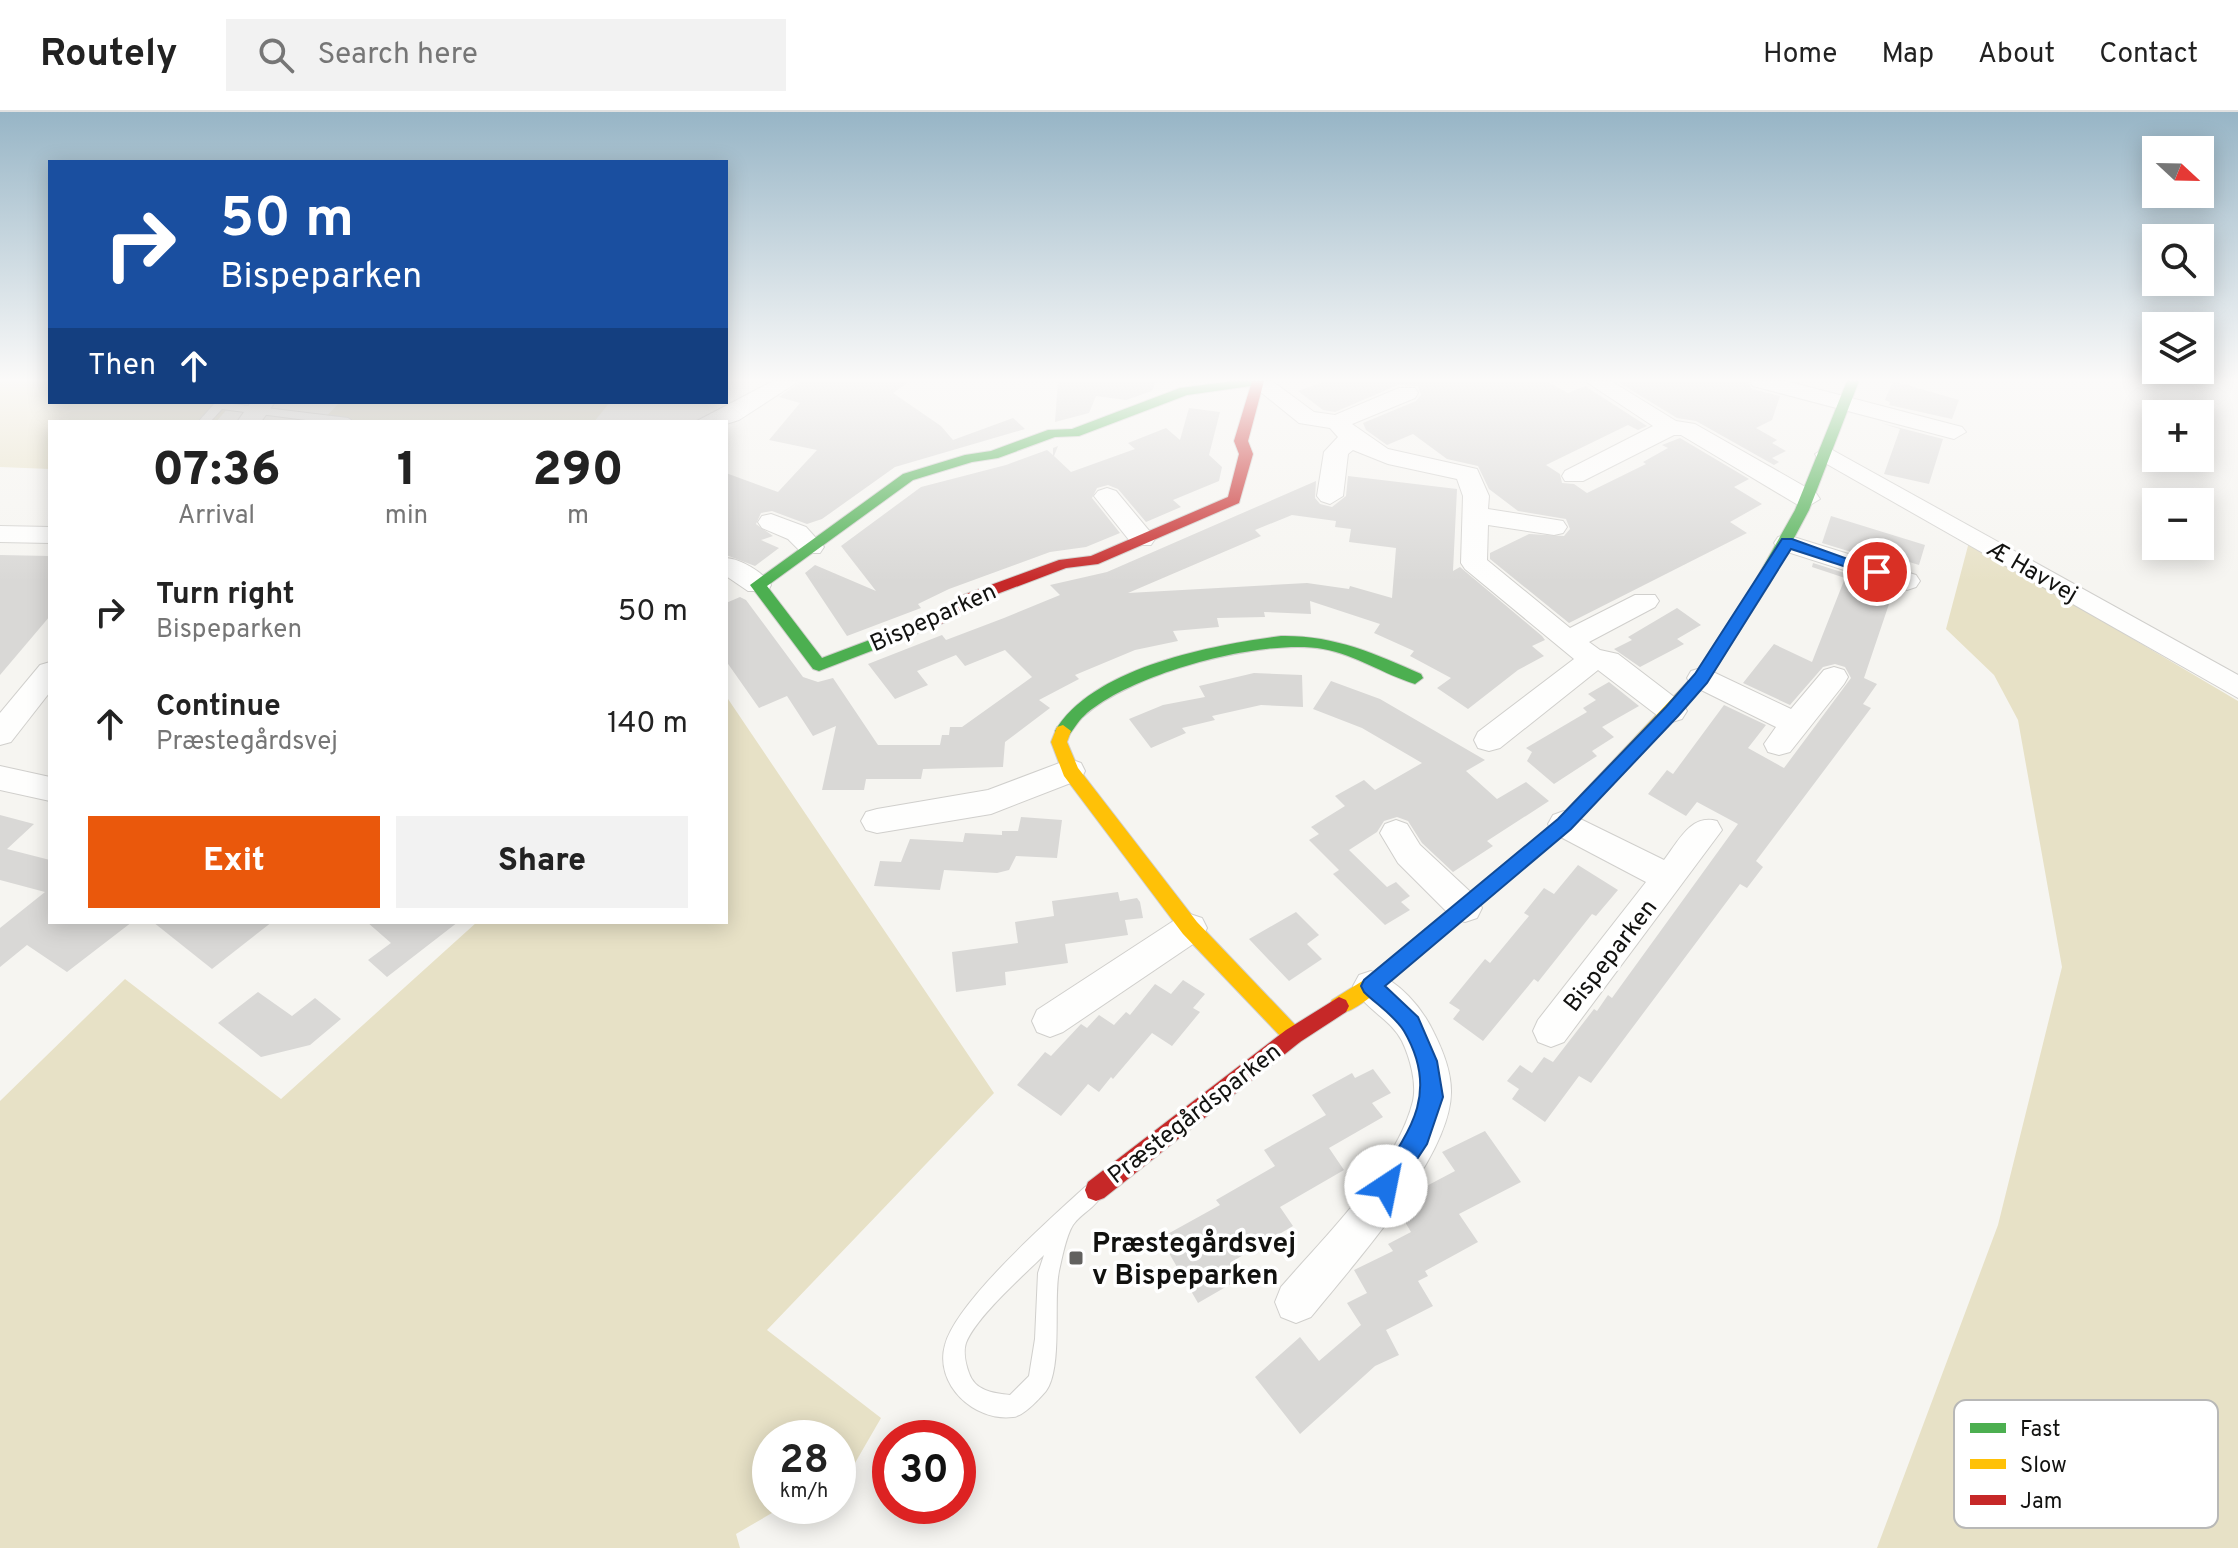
<!DOCTYPE html>
<meta charset="utf-8">
<style>
body{margin:0;font-family:Overpass,sans-serif;background:#f2f2f2;color:#222;height:100vh;display:flex;flex-direction:column;font-size:30px;white-space:nowrap}
*{box-sizing:border-box;margin:0}
p{font-size:26px;color:#767676}
.icon{flex:none;width:44px;height:44px;fill:none;stroke:currentColor;stroke-width:2;stroke-linecap:round;stroke-linejoin:round}
.map{position:relative;flex:1;overflow:hidden}
.panel{position:absolute;left:48px;top:308px;width:680px;height:504px;display:flex;flex-direction:column;background:#fff;border-radius:0px;box-shadow:0 4px 20px #0003}
.panel>*{flex:none}
.hud{position:absolute;left:48px;top:48px;width:680px;height:244px;border-radius:0px;box-shadow:0 4px 20px #0003;background:#1a4fa0;color:#fff;overflow:hidden}
.needle{width:52px;rotate:112deg}
.tools{position:absolute;left:2142px;top:24px;display:grid;gap:16px}
.tools a{display:grid;place-items:center;width:72px;height:72px;border-radius:0px;background:#fff;box-shadow:0 4px 20px #0003;font-size:40px}
.speed{position:absolute;left:752px;top:1308px;display:flex;gap:16px;font-size:40px;font-weight:700;text-align:center}
.speed>*{display:grid;place-content:center;width:104px;height:104px;border-radius:50%;background:#fff;box-shadow:0 4px 20px #0003;line-height:1}
.speed small{font-size:20px;font-weight:400}
.speed .limit{border:12px solid #d22;background:#fff;color:#111}
.pin{position:absolute;display:grid;place-items:center;width:68px;height:68px;color:#fff;margin:-34px;border:4px solid #fff;border-radius:50%;box-shadow:0 2px 8px #0007}
.me{position:absolute;width:88px;margin:-44px;rotate:34deg;stroke-linejoin:round;filter:drop-shadow(0 0 6px #0008)}
.turn{display:flex;align-items:center;gap:28px;height:168px;padding:0 40px;font-size:36px}
.turn .icon{width:104px;height:104px;stroke-width:2.5}
.turn b{display:block;font-size:56px;line-height:68px}
.then{display:flex;align-items:center;height:76px;padding:0 40px;background:#0003;gap:16px;font-size:30px}
.eta{display:flex;justify-content:space-evenly;align-items:center;height:136px;text-align:center}
.eta b{font-size:48px;font-weight:800;line-height:56px}
.button{display:flex;gap:16px;margin-top:auto;padding:16px 40px}
.button a{flex:1;height:92px;border-radius:0px;background:#ea580c;color:#fff;font-size:32px;font-weight:800;line-height:92px;text-align:center}
.button a+a{background:#f2f2f2;color:#222}
ul{padding:0;list-style:none}
li{display:flex;align-items:center;gap:24px;height:112px;padding:0 40px}
li div{flex:1}
li b{display:block;font-size:30px}
li em{font-style:normal}
header{display:flex;align-items:center;gap:48px;box-sizing:border-box;height:112px;padding:0 40px;background:#fff;border-bottom:2px solid #e0e0e0}
header strong{font-size:38px}
nav{display:flex;gap:44px;margin-inline-start:auto;font-size:28px}
.search{width:560px;height:72px;background:#f2f2f2;display:flex;align-items:center;gap:20px;box-sizing:border-box;padding:0 28px;border-radius:0px;color:#767676;font-size:30px}
.map>svg:first-child{display:block}
</style>
<header>
<strong>Routely</strong>
<div class="search"><svg class="icon" aria-label="search" viewBox="0 0 24 24"><circle cx="10" cy="10" r="6"/><path d="M15 15l6 6"/></svg>Search here</div>
<nav><a>Home</a><a>Map</a><a>About</a><a>Contact</a></nav>
</header>
<div class="map">
<svg width="2238" height="1436" viewBox="0 0 2238 1436">
<rect width="100%" height="100%" fill="#f6f5f1"/>
<g fill="#e7e1c6">
<polygon points="0,269 50,269 50,290 233,290 216,310 50,310 50,357 0,355"/>
<polygon points="340,290 610,290 594,310 321,310"/>
<polygon points="1969,430 2238,589 2238,1436 1877,1436 1998,1113 2062,855 2018,608 1994,563 1946,517"/>
<polygon points="726,584 994,981 767,1218 881,1306 855,1351 838,1362 838,1326 770,1326 770,1394 784,1394 736,1422 740,1436 0,1436 0,989 125,867 281,987 477,810 726,810"/>
</g>
<g fill="#d9d8d6" fill-rule="evenodd">
<polygon points="802,269 910,269 893,281 941,314 953,328 1013,306 1025,317 895,355 822,407 807,412 772,399 761,401 756,412 773,424 761,428 779,436 755,454 726,443 726,361 778,380 817,338 769,328 800,291 779,285"/>
<polygon points="1058,269 1156,269 1152,279 1126,288 1096,284 1089,301 1055,310"/>
<polygon points="1326,269 1547,269 1568,281 1585,274 1647,314 1638,318 1628,313 1546,353 1560,362 1562,371 1574,372 1587,381 1646,352 1643,350 1668,336 1662,333 1680,326 1749,367 1734,375 1762,392 1730,410 1747,421 1569,511 1490,447 1490,441 1529,422 1564,424 1570,417 1566,407 1518,399 1489,377 1478,354 1447,347 1413,322 1387,333 1366,318 1363,311 1416,289 1421,283 1418,274 1398,273 1335,300 1323,298 1298,279"/>
<polygon points="1747,269 1752,277 1780,284 1772,308 1756,316 1777,328 1772,331 1786,339 1772,346 1779,350 1774,353 1696,309 1677,306 1618,270"/>
<polygon points="1893,269 1959,288 1952,307 1889,293 1890,290 1885,288"/>
<polygon points="1189,296 1220,300 1209,343 1222,355 1219,369 1173,388 1181,395 1146,410 1118,377 1108,373 1097,376 1092,386 1120,421 1086,435 1050,440 949,477 918,492 921,496 847,524 805,461 815,453 876,479 841,434 921,375 1006,353 1047,338 1053,343 1053,336 1058,334 1054,344 1071,360 1135,337 1128,331 1166,316 1180,328"/>
<polygon points="1881,311 1943,327 1929,372 1884,362 1900,317"/>
<path d="M1348 364 1457 377 1453 459 1460 455 1542 524 1545 528 1532 534 1544 544 1518 558 1468 597 1437 576 1451 566 1410 544 1414 539 1374 521 1380 512 1310 489 1311 502 1264 500 1265 505 1217 506 1219 515 1173 519 1178 529 1135 538 1075 563 1079 567 1039 588 1050 596 1005 630 1003 655 923 657 921 667H866L864 678H822L836 614 813 624 787 584 759 596 726 549V491L740 485 746 488 803 565 818 570 833 566 878 633H940L942 623H949L950 615H962L1032 565 1005 538 965 554 956 543 917 559 928 573 895 587 868 552 942 523 946 528 1004 506 1060 483 1050 473 1107 460 1316 369 1315 386 1320 392 1332 395 1346 384ZM1292 403 1336 409 1335 415 1351 417 1349 430 1396 436 1392 486 1350 474 1349 477 1307 471 1128 481 1261 424 1255 418Z"/>
<polygon points="1831,404 1925,433 1919,453 1906,449 1904,454 1897,454 1822,431"/>
<polygon points="0,443 50,444 50,504 0,563"/>
<polygon points="1813,451 1889,475 1883,490 1889,492 1864,566 1877,572 1863,592 1871,596 1756,749 1763,755 1747,776 1740,772 1591,971 1579,964 1545,1010 1512,987 1519,977 1507,969 1520,953 1532,961 1544,945 1553,950 1594,897 1597,899 1608,883 1612,886 1738,712 1697,690 1686,704 1648,682 1667,658 1673,662 1724,593 1766,613 1748,636 1784,656 1851,566 1845,555 1835,552 1823,555 1790,593 1743,571 1774,532 1812,550 1845,466 1812,455"/>
<polygon points="1677,496 1701,513 1677,527 1684,532 1640,555 1614,537 1632,528 1628,525"/>
<polygon points="1254,561 1302,563 1303,595 1261,593 1212,604 1215,608 1182,616 1186,621 1151,636 1129,607 1163,593 1205,585 1199,574"/>
<polygon points="1331,569 1380,587 1485,648 1466,659 1497,687 1526,670 1549,689 1487,729 1493,734 1453,760 1422,731 1408,709 1397,705 1384,709 1377,720 1349,738 1387,775 1396,770 1410,784 1401,790 1410,798 1385,813 1333,762 1339,758 1309,728 1319,722 1311,715 1345,694 1335,684 1364,668 1375,678 1422,651 1362,616 1313,597"/>
<polygon points="1609,570 1639,594 1602,615 1614,625 1592,639 1597,644 1554,672 1527,649 1532,640 1526,636 1587,600 1583,596 1596,588 1588,582"/>
<polygon points="0,703 34,712 7,737 50,748 50,810 132,810 67,860 27,833 0,855 0,816 45,780 0,768"/>
<polygon points="1021,705 1062,708 1057,746 1016,744 1009,758 997,761 944,758 940,778 874,774 880,749 901,750 910,727 963,730 965,721 1002,723 1002,719 1018,719"/>
<polygon points="1578,753 1618,778 1596,804 1592,802 1538,870 1534,867 1483,929 1453,907 1460,898 1449,891 1485,847 1490,851 1529,804 1524,801 1544,776 1554,782"/>
<polygon points="1118,780 1120,789 1137,786 1140,790 1143,806 1125,808 1128,823 1065,832 1068,851 1005,860 1006,873 956,880 952,840 1018,831 1015,810 1054,804 1052,789"/>
<polygon points="1296,800 1319,823 1307,832 1322,847 1289,869 1249,827"/>
<polygon points="153,810 272,810 212,857"/>
<polygon points="367,810 458,810 387,865 368,848 391,831"/>
<polygon points="1183,868 1205,882 1193,896 1200,900 1172,934 1152,921 1113,967 1111,965 1099,980 1088,972 1061,1004 1017,973 1045,940 1051,944 1081,912 1087,916 1099,903 1114,913 1126,900 1130,903 1155,872 1171,882"/>
<polygon points="258,880 292,904 315,886 341,907 310,933 261,945 218,911"/>
<polygon points="1373,957 1391,981 1372,991 1383,1005 1329,1036 1344,1058 1280,1095 1293,1114 1233,1149 1243,1165 1198,1191 1166,1136 1170,1134 1164,1124 1220,1093 1216,1088 1275,1054 1264,1038 1326,1003 1312,983 1352,961 1355,966"/>
<polygon points="1485,1019 1521,1070 1459,1102 1478,1130 1425,1159 1428,1164 1418,1169 1433,1194 1386,1218 1399,1243 1375,1254 1300,1322 1255,1265 1300,1225 1319,1249 1361,1213 1347,1191 1367,1181 1354,1158 1393,1139 1388,1132 1411,1120 1399,1100 1415,1075 1419,1078 1455,1059 1442,1040"/>
</g>
<g fill="none" stroke-linecap="round" stroke-linejoin="round">
<defs>
<g id="lane">
<polygon points="216,290 348,306 354,310 321,310 222,297 210,310 198,310"/>
<path d="M1092 1072 1099 1075 1102 1082C1096 1096 1081 1101 1073 1113 1066 1124 1062 1146 1059 1159 1053 1187 1063 1256 1046 1279 1039 1287 1024 1304 1013 1305 974 1310 934 1272 945 1233 956 1190 1050 1107 1085 1075ZM1044 1143 1038 1161 1035 1227 1029 1264 1010 1283C993 1281 975 1279 969 1261 966 1253 963 1240 966 1231 976 1205 1023 1164 1044 1143Z"/>
</g>
<g id="street">
<polygon points="773,269 799,269 739,308 726,312 695,310"/>
<polygon points="1247,269 1272,269 1314,300 1335,303 1399,276 1415,276 1418,281 1415,286 1352,312 1388,337 1477,357 1489,384 1488,397 1563,409 1567,415 1563,421 1554,423 1488,413 1487,448 1570,516 1635,483 1655,483 1659,489 1655,495 1589,530 1600,538 1618,542 1682,591 1687,599 1682,607 1672,610 1662,607 1598,558 1500,636 1489,639 1478,636 1474,628 1478,620 1574,547 1465,457 1461,451 1463,384 1457,367 1388,352 1353,338 1348,342 1343,384 1330,392 1321,389 1317,384 1324,340 1338,325 1330,316 1299,311"/>
<polygon points="1585,269 1611,269 1676,309 1695,312 1816,381 1820,387 1807,395 1798,393 1681,323 1674,323 1583,369 1565,369 1562,364 1565,359 1653,314"/>
<polygon points="1750,269 1786,269 1962,315 1966,320 1954,327 1753,274"/>
<polygon points="251,290 275,290 261,310 237,310"/>
<polygon points="1827,335 2238,563 2238,586 1818,347 1815,342"/>
<polygon points="1107,376 1116,379 1151,421 1155,427 1151,433 1133,433 1098,389 1094,384 1098,379"/>
<polygon points="771,402 806,415 824,435 820,441 802,441 788,427 762,416 758,410 762,404"/>
<polygon points="0,414 50,415 50,431 0,430"/>
<polygon points="1787,423 1916,463 1920,469 1916,475 1907,478 1778,437 1774,431 1778,425"/>
<path d="M726 446C741 447 763 460 771 473L768 479H748L726 464Z"/>
<polygon points="50,550 50,580 11,630 0,633 0,601 40,553"/>
<polygon points="1834,555 1844,558 1848,565 1844,572 1790,640 1779,643 1768,640 1764,632 1776,615 1691,573 1687,566 1691,559 1701,556 1711,559 1791,597 1824,558"/>
<polygon points="1070,647 1081,651 1085,659 1081,667 991,702 877,721 866,718 861,709 866,700 877,697 988,678"/>
<polygon points="0,654 50,665 50,689 0,678"/>
<path d="M1564 699 1664 748C1678 730 1691 701 1717 709L1722 718 1564 930 1551 935 1538 930 1533 919 1538 908 1646 770 1553 721 1548 712 1553 703Z"/>
<polygon points="1396,708 1407,712 1420,733 1477,786 1482,796 1477,806 1465,810 1453,806 1398,751 1380,721 1385,712"/>
<polygon points="1190,802 1202,806 1207,816 1202,826 1063,920 1050,925 1037,920 1032,909 1037,898 1178,806"/>
<path d="M1371 859C1399 869 1422 895 1434 921 1443 939 1451 959 1451 979 1452 1045 1351 1155 1311 1205L1296 1211 1281 1205 1275 1190 1281 1175C1324 1125 1397 1055 1413 989 1417 971 1410 946 1402 929 1390 906 1364 897 1353 874L1359 863Z"/>
</g>
<g id="fast">
<polygon points="1233,269 1264,269 1258,273 1187,283 1079,324 1055,325 998,346 972,350 913,368 767,474 822,546 912,512 918,513 920,517 918,521 819,559 813,557 750,473 903,362 965,343 991,339 1048,318 1072,317 1180,276"/>
<polygon points="1847,269 1859,269 1809,398 1770,471 1767,475 1757,475 1754,471 1795,398"/>
<path d="M1281 524C1333 523 1374 541 1421 562L1423 566 1415 572C1383 562 1356 543 1323 537 1263 526 1129 562 1084 604 1078 609 1074 617 1069 623H1057L1055 619C1093 555 1212 533 1281 524Z"/>
</g>
<g id="slow">
<path d="M1762 466 1770 471 1707 570 1570 717 1378 880C1365 888 1347 906 1332 900L1329 894 1332 888 1364 868 1558 707 1695 562 1757 467Z"/>
<polygon points="1063,613 1071,619 1067,630 1078,656 1197,810 1300,918 1303,924 1300,930 1293,933 1286,930 1183,822 1064,664 1051,630 1057,615"/>
</g>
<g id="jam">
<polygon points="1252,269 1264,269 1248,329 1253,342 1239,391 1098,452 1066,456 968,493 948,509 918,521 906,521 904,517 906,513 938,501 958,485 1059,448 1091,444 1228,385 1239,342 1234,329"/>
<polygon points="1339,885 1346,888 1349,894 1346,900 1300,930 1104,1086 1096,1089 1088,1086 1085,1078 1088,1070 1286,918"/>
</g>
</defs>
<use href="#lane" stroke="#d0cfcc" stroke-width="2"/>
<use href="#street" stroke="#d0cfcc" stroke-width="2"/>
<use href="#fast" stroke="#d0cfcc" stroke-width="2"/>
<use href="#slow" stroke="#d0cfcc" stroke-width="2"/>
<use href="#jam" stroke="#d0cfcc" stroke-width="2"/>
<use href="#lane" fill="#fefefd" fill-rule="evenodd"/>
<use href="#street" fill="#fefefd" fill-rule="evenodd"/>
<use href="#fast" fill="#4caf50" fill-rule="evenodd"/>
<use href="#slow" fill="#ffc107" fill-rule="evenodd"/>
<use href="#jam" fill="#c62828" fill-rule="evenodd"/>
</g>
<linearGradient id="sky" x2="0" y2="1"><stop stop-color="#97b5c6"/><stop offset="0.57" stop-color="#fbfaf9"/><stop offset="1" stop-color="#fbfaf9" stop-opacity="0"/></linearGradient>
<rect width="2238" height="470" fill="url(#sky)"/>
<path fill="#1a73e8" stroke="#114b97" stroke-width="2" d="M1782 427H1792L1884 460 1877 465 1791 437 1707 571 1678 604 1571 717 1385 874 1418 905 1437 949 1443 985 1427 1032 1394 1082 1386 1085 1378 1082 1375 1074 1378 1066C1412 1017 1439 979 1404 919 1395 904 1376 892 1364 880L1361 874 1364 868 1558 707 1666 595 1695 562Z"/>
<rect fill="#62615f" stroke="#fff" stroke-width="3" x="1068" y="1138" width="16" height="16" rx="4"/>
<g text-anchor="middle" stroke-width="7" stroke-linejoin="round" paint-order="stroke">
<g font-size="24" fill="#121210" stroke="#fff">
<text transform="translate(2033 459) rotate(30)" y="8">Æ Havvej</text>
<text transform="translate(933 505) rotate(-24)" y="8">Bispeparken</text>
<text transform="translate(1610 843) rotate(-52)" y="8">Bispeparken</text>
<text transform="translate(1194 1001) rotate(-38)" y="8">Præstegårdsparken</text>
</g>
<g font-size="28" font-weight="bold" fill="#121210" stroke="#fff" text-anchor="start">
<text x="1092" y="1140">Præstegårdsvej<tspan x="1092" dy="32">v Bispeparken</tspan></text>
</g>
</g>
<rect x="1954" y="1288" width="264" height="128" rx="12" fill="#fff" stroke="#b8b8b7" stroke-width="2"/>
<rect x="1970" y="1311" width="36" height="10" fill="#4caf50"/>
<rect x="1970" y="1347" width="36" height="10" fill="#ffc107"/>
<rect x="1970" y="1383" width="36" height="10" fill="#c62828"/>
<g font-size="22" fill="#121210">
<text x="2020" y="1324">Fast</text>
<text x="2020" y="1360">Slow</text>
<text x="2020" y="1396">Jam</text>
</g>
</svg>
<div class="tools">
<a><svg class="needle" viewBox="-14 -14 28 28"><path d="M0-13l5 13h-10z" fill="#e53935"/><path d="M0 13l5-13h-10z" fill="#767676"/></svg></a>
<a><svg class="icon" aria-label="search" viewBox="0 0 24 24"><circle cx="10" cy="10" r="6"/><path d="M15 15l6 6"/></svg></a>
<a><svg class="icon" aria-label="layers" viewBox="0 0 24 24"><path d="M12 4l9 5-9 5-9-5zM3 14l9 5 9-5"/></svg></a>
<a>+</a>
<a>−</a>
</div>
<div class="speed"><div>28<small>km/h</small></div><div class="limit">30</div></div>
<div class="pin" style="left:1877px;top:460px;background:#d93025"><svg class="icon" aria-label="arrive" viewBox="0 0 24 24"><path d="M6 21V4h12l-3 4 3 4H6"/></svg></div>
<svg class="me" style="left:1386px;top:1074px" viewBox="-20 -20 40 40"><circle r="19" fill="#fff"/><path d="M0-13L10 11 0 6-10 11z" fill="#1a73e8"/></svg>
<div class="hud">
<div class="turn"><svg class="icon" aria-label="right" viewBox="0 0 24 24"><path d="M7 20v-9h11M14 6l5 5-5 5"/></svg><div><b>50 m</b>Bispeparken</div></div>
<div class="then">Then<svg class="icon" aria-label="ahead" viewBox="0 0 24 24"><path d="M12 20V5M6 11l6-6 6 6"/></svg></div>
</div>
<section class="panel">
<div class="eta">
<div><b>07:36</b><p>Arrival</p></div>
<div><b>1</b><p>min</p></div>
<div><b>290</b><p>m</p></div>
</div>
<ul>
<li><svg class="icon" aria-label="right" viewBox="0 0 24 24"><path d="M7 20v-9h11M14 6l5 5-5 5"/></svg><div><b>Turn right</b><p>Bispeparken</p></div><em>50 m</em></li>
<li><svg class="icon" aria-label="ahead" viewBox="0 0 24 24"><path d="M12 20V5M6 11l6-6 6 6"/></svg><div><b>Continue</b><p>Præstegårdsvej</p></div><em>140 m</em></li>
</ul>
<div class="button"><a>Exit</a><a>Share</a></div>
</section>
</div>
